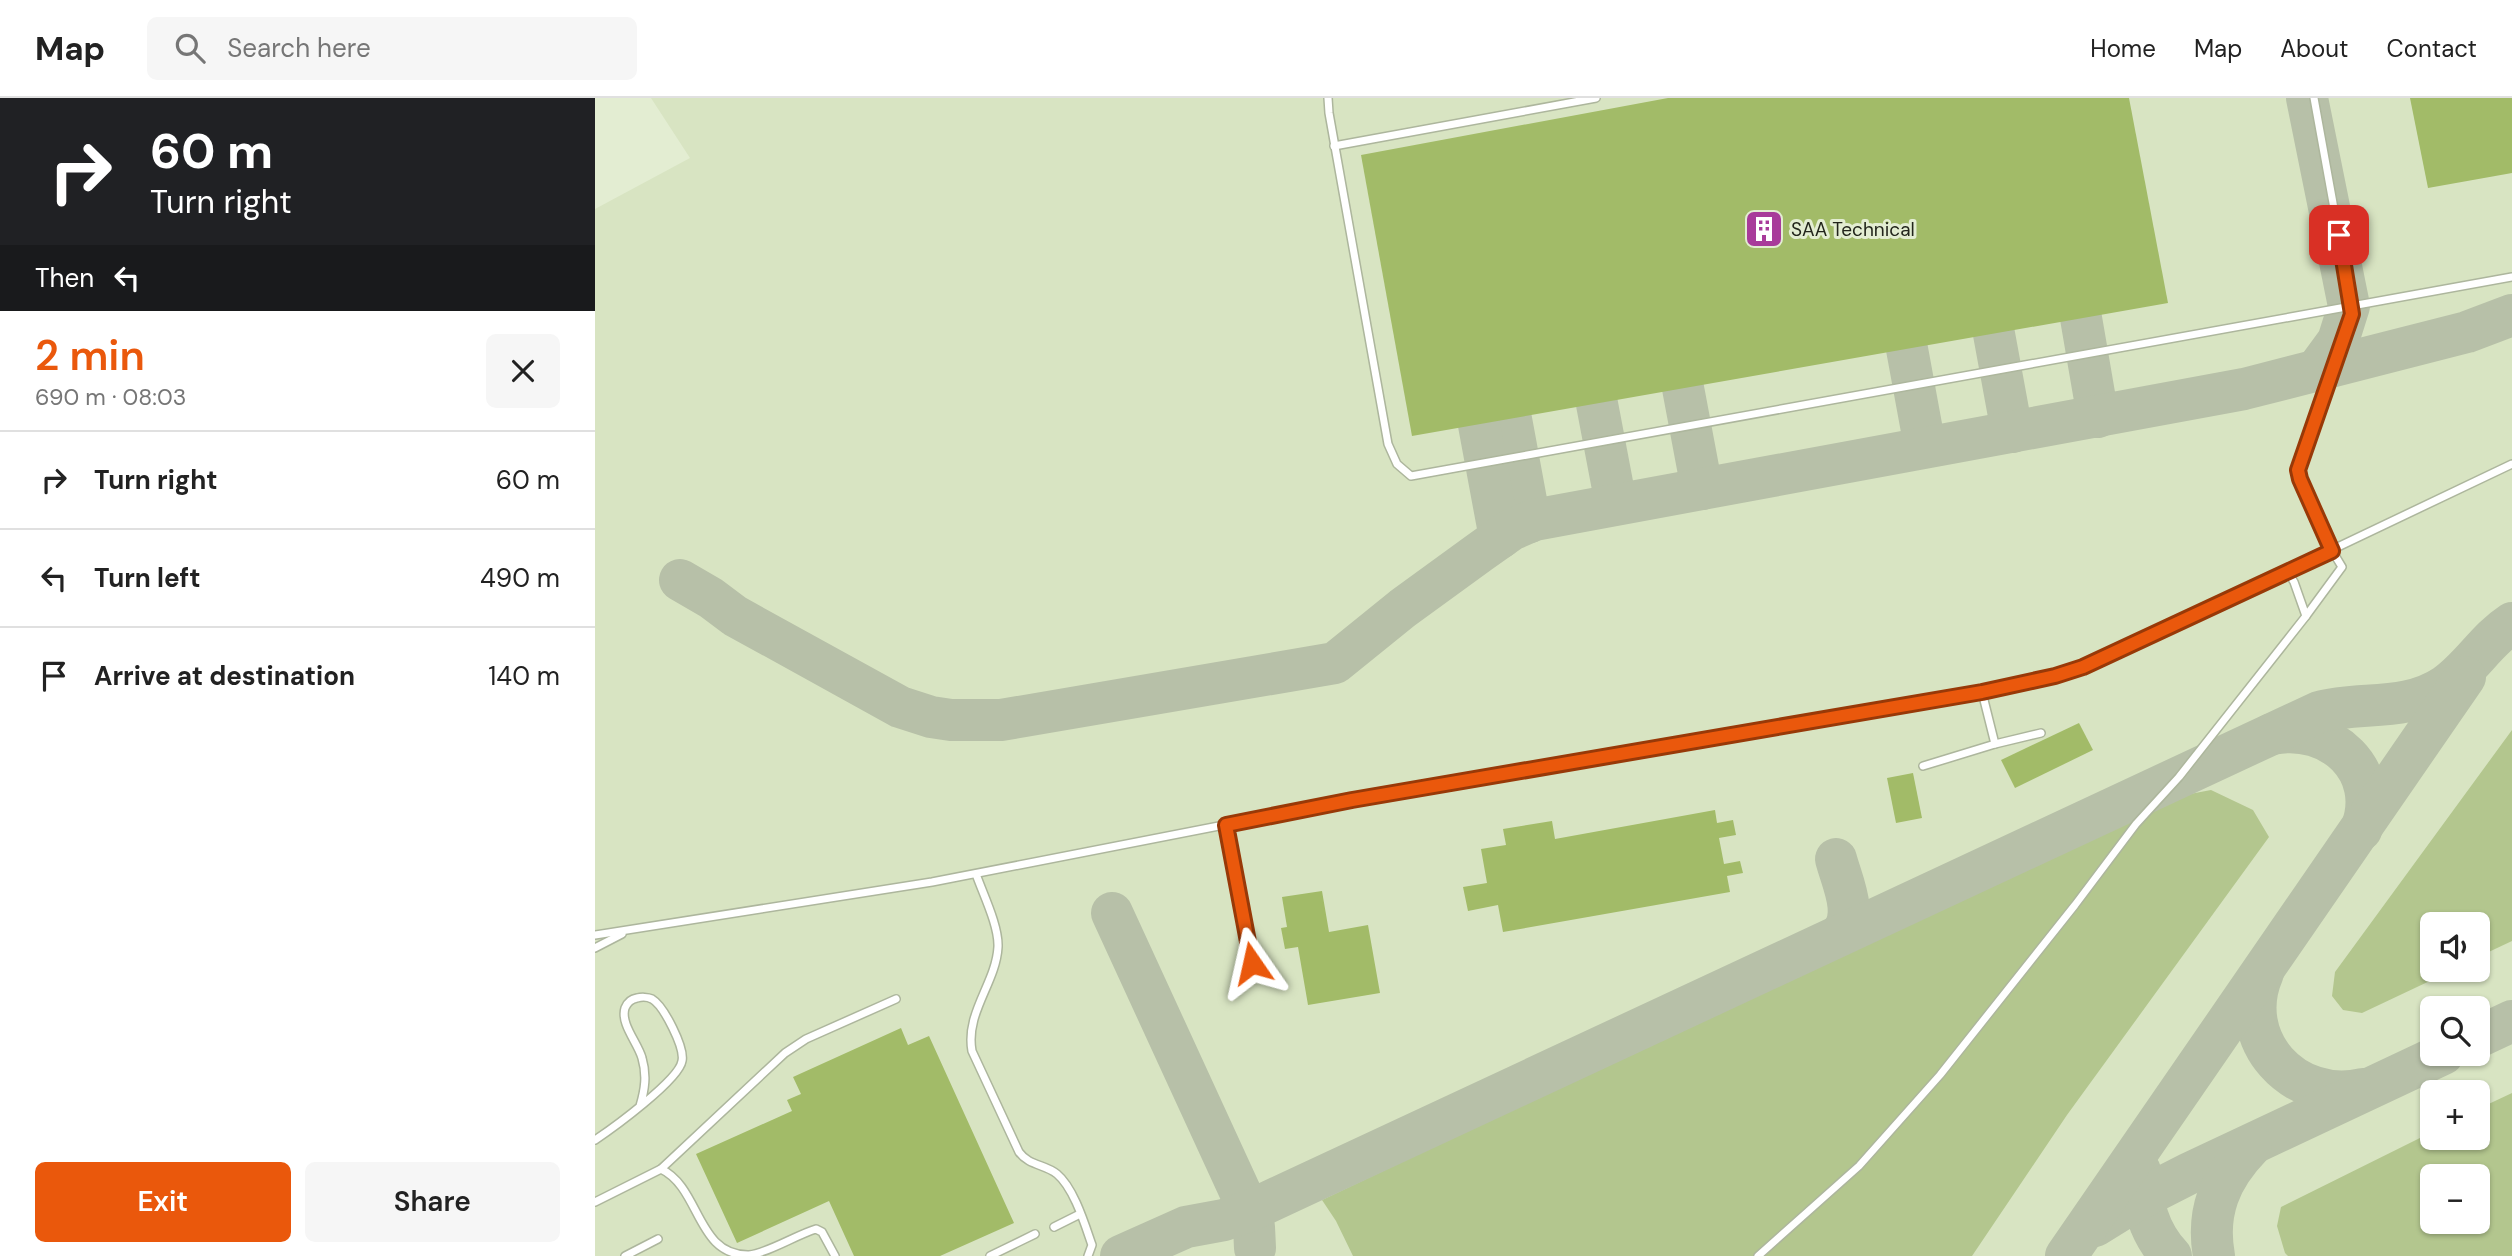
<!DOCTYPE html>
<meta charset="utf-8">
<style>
body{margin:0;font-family:"DM Sans",sans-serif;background:#f6f6f6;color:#222;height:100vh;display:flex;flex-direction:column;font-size:26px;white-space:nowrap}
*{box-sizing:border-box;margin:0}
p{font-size:23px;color:#767676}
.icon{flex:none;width:38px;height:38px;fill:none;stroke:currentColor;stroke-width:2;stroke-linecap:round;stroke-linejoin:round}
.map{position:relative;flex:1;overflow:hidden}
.drawer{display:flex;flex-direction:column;background:#fff;width:595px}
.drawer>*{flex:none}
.hud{background:#202124;color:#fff;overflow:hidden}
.buttons{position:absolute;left:1825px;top:814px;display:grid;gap:14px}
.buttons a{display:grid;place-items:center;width:70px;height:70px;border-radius:10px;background:#fff;box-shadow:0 2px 5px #0004;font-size:35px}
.pin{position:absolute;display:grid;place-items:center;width:60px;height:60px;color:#fff;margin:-30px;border-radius:14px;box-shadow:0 4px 10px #0006}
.me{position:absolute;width:77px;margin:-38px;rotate:349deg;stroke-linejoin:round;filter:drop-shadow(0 0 5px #0008)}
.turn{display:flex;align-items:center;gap:24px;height:147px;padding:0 35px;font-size:32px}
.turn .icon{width:91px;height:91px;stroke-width:2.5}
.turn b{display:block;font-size:49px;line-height:60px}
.then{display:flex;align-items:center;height:66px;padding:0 35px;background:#0003;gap:14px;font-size:26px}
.round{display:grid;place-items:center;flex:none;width:74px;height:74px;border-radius:10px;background:#f6f6f6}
.summary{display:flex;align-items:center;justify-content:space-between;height:119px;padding:0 35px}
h1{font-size:42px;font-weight:600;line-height:52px;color:#ea580c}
.button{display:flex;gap:14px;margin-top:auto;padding:14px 35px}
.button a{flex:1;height:80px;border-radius:10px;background:#ea580c;color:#fff;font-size:28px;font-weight:600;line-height:80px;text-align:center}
.button a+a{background:#f6f6f6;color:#222}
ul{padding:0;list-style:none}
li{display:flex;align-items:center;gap:21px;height:98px;padding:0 35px;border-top:2px solid #e0e0e0}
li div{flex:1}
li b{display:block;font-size:26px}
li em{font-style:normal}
header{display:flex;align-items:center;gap:42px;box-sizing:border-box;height:98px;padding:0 35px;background:#fff;border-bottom:2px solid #e0e0e0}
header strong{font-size:33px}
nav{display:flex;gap:38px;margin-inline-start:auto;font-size:24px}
.search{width:490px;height:63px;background:#f6f6f6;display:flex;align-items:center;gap:18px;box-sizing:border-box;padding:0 24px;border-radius:10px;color:#767676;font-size:26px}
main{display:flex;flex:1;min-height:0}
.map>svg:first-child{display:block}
</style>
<header>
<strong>Map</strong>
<div class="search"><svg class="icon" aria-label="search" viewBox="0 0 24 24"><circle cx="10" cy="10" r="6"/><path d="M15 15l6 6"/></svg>Search here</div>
<nav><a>Home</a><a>Map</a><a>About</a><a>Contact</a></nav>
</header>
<main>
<section class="drawer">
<div class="hud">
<div class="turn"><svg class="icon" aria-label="right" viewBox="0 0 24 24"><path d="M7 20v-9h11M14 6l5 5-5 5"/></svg><div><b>60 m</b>Turn right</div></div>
<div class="then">Then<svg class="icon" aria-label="left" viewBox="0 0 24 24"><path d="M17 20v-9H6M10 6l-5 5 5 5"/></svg></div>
</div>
<div class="summary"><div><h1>2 min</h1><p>690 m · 08:03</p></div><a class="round"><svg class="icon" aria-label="close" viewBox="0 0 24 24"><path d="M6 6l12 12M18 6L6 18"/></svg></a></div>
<ul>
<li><svg class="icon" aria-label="right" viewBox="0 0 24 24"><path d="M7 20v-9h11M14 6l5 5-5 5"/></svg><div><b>Turn right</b></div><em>60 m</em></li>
<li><svg class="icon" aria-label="left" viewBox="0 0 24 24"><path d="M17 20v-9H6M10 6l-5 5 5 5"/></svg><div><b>Turn left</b></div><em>490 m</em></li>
<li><svg class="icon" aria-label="arrive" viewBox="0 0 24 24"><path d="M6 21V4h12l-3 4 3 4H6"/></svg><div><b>Arrive at destination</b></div><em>140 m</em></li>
</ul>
<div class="button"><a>Exit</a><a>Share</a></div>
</section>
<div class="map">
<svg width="1917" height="1158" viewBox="0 0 1917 1158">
<rect width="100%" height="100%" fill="#e3edd2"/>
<path fill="#d8e4c2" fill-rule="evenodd" d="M56 0H1917V1158H0V111L95 60ZM1838 826H1883V872H1838ZM1838 910H1883V956H1838ZM1838 994H1883V1040H1838ZM1838 1078H1883V1124H1838Z"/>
<g fill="#b3c68e" fill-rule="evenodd">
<polygon points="1917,632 1917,843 1883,859 1883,826 1838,826 1838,872 1858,872 1767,915 1748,912 1737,898 1740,874"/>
<polygon points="1616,692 1658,712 1674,739 1472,1017 1377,1158 758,1158 741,1123 727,1102 1229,863 1595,696"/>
<path d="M1917 995V1158H1693L1690 1155 1682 1128 1686 1109 1837 1034 1838 1040H1883V1011ZM1838 1078H1883V1124H1838Z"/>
</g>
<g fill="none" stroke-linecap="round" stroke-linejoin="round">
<g stroke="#b7c0a8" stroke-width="42">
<polyline points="1712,0 1754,208 1743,243 1721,273"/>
<polyline points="1486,220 1503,319"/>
<polyline points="1399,236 1417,334"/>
<polyline points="1312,251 1330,349"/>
<polyline points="1088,290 1107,391"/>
<polyline points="1002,306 1021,406"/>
<polyline points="916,321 935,424"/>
<polyline points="884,327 905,440"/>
<polyline points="85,482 116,500 140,518 305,609 336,619 356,622 406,622 740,565 808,510 885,454 916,432 939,422 1649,291 1872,234 1917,217"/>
<path d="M1677 636C1736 624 1789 673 1766 732"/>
<path d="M1241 761C1247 784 1264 817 1245 837"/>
<polyline points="517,815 654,1113 659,1129 660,1150"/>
<path d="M1668 875C1639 942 1699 1007 1768 991"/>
<polyline points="1883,939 1917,923"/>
<path d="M1545 1073C1547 1105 1553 1134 1576 1158"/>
<polyline points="1500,1128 1542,1102 1595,1075 1848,956"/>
<path d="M526 1158 591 1129 629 1122 654 1113 1724 614C1766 603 1811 614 1850 588 1876 570 1891 542 1917 525"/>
<polyline points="1471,1158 1870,579"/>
<path d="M1619 1158C1611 1114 1625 1080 1656 1048"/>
</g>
</g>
<g fill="#a2bb68">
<polygon points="1073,0 1534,0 1573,205 817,338 766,57"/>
<polygon points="1815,0 1917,0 1917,75 1833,90"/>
<polygon points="1484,625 1498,652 1420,690 1406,662"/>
<polygon points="1318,675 1327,720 1301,725 1292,680"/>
<polygon points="1120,712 1122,725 1138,722 1141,737 1124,740 1129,766 1145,763 1148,775 1132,778 1135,794 908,834 903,807 873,813 868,789 892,785 886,751 911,747 908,731 957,723 960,741"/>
<polygon points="727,793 734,834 773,827 785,895 713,907 703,849 690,851 686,830 692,829 687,799"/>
<polygon points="306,930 313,947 334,938 419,1125 345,1158 259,1158 234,1103 142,1145 101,1056 197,1013 192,1002 206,996 198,979"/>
</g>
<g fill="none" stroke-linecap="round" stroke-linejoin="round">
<defs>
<g id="service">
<polyline points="733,0 734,15 793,346 802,366 816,378 1917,179"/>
<polyline points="739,48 1001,0"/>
<path d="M1711 518 1747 469C1735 450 1701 387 1704 366L1755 224 1757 210 1719 0"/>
<polyline points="1400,646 1446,635"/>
<polyline points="1328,668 1400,646 1387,594"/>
<polyline points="631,727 657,865"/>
<path d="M381 776C388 796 404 828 403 849 401 885 370 915 377 953L424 1054C434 1068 450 1066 462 1076 479 1090 490 1127 497 1147L493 1158"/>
<polyline points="0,837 337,784 757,702 1387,594 1460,578 1516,557 1917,366"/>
<polyline points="0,850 27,836"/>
<path d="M0 1042C18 1030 84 982 87 963 90 950 69 908 57 901 53 899 46 899 42 900 36 901 32 905 30 910 25 926 43 945 47 960 52 977 50 991 45 1008"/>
<polyline points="66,1071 190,955 211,941 301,901"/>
<path d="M0 1104 66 1071C106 1090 101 1158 154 1157 173 1155 201 1137 221 1131L227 1134 240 1158"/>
<polyline points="459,1129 485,1116"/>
<polyline points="30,1158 63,1141"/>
<polyline points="395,1158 440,1136"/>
<polyline points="1163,1158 1264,1068 1345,977 1480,807 1541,726 1584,679 1711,518 1699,484 1693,474"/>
</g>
</defs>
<use href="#service" stroke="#adb69d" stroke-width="10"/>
<use href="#service" stroke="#fff" stroke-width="7"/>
</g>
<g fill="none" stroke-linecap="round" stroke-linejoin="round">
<defs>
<polyline id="route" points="657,865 631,727 757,702 1387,594 1460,578 1488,569 1737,453 1705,381 1703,372 1757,216 1744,137"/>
</defs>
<use href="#route" stroke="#983908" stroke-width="18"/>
<use href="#route" stroke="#ea580c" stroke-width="12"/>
</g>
<defs>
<symbol id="building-square" viewBox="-11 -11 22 22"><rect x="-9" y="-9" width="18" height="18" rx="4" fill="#a83b9a" stroke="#e3edd2"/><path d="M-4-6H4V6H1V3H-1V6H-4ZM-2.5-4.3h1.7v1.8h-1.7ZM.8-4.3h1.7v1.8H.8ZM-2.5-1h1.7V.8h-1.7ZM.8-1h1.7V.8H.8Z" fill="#fff"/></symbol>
</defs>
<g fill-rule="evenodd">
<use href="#building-square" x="1147" y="109" width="44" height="44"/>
</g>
<g text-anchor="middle" stroke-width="6" stroke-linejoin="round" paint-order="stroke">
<g font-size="19" fill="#22251b" stroke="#e3edd2" text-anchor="start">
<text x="1196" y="138">SAA Technical</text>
</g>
</g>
</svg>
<div class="buttons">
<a><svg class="icon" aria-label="sound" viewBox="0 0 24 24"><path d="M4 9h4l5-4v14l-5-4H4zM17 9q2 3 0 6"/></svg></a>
<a><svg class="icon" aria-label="search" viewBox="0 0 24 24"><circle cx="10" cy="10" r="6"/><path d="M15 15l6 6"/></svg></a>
<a>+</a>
<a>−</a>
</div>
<div class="pin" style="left:1744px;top:137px;background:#d93025"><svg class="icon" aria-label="arrive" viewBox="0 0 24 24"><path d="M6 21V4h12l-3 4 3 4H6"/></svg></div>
<svg class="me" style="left:657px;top:865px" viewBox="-20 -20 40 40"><path d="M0-17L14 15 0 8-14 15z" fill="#ea580c" stroke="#fff" stroke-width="4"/></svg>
</div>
</main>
